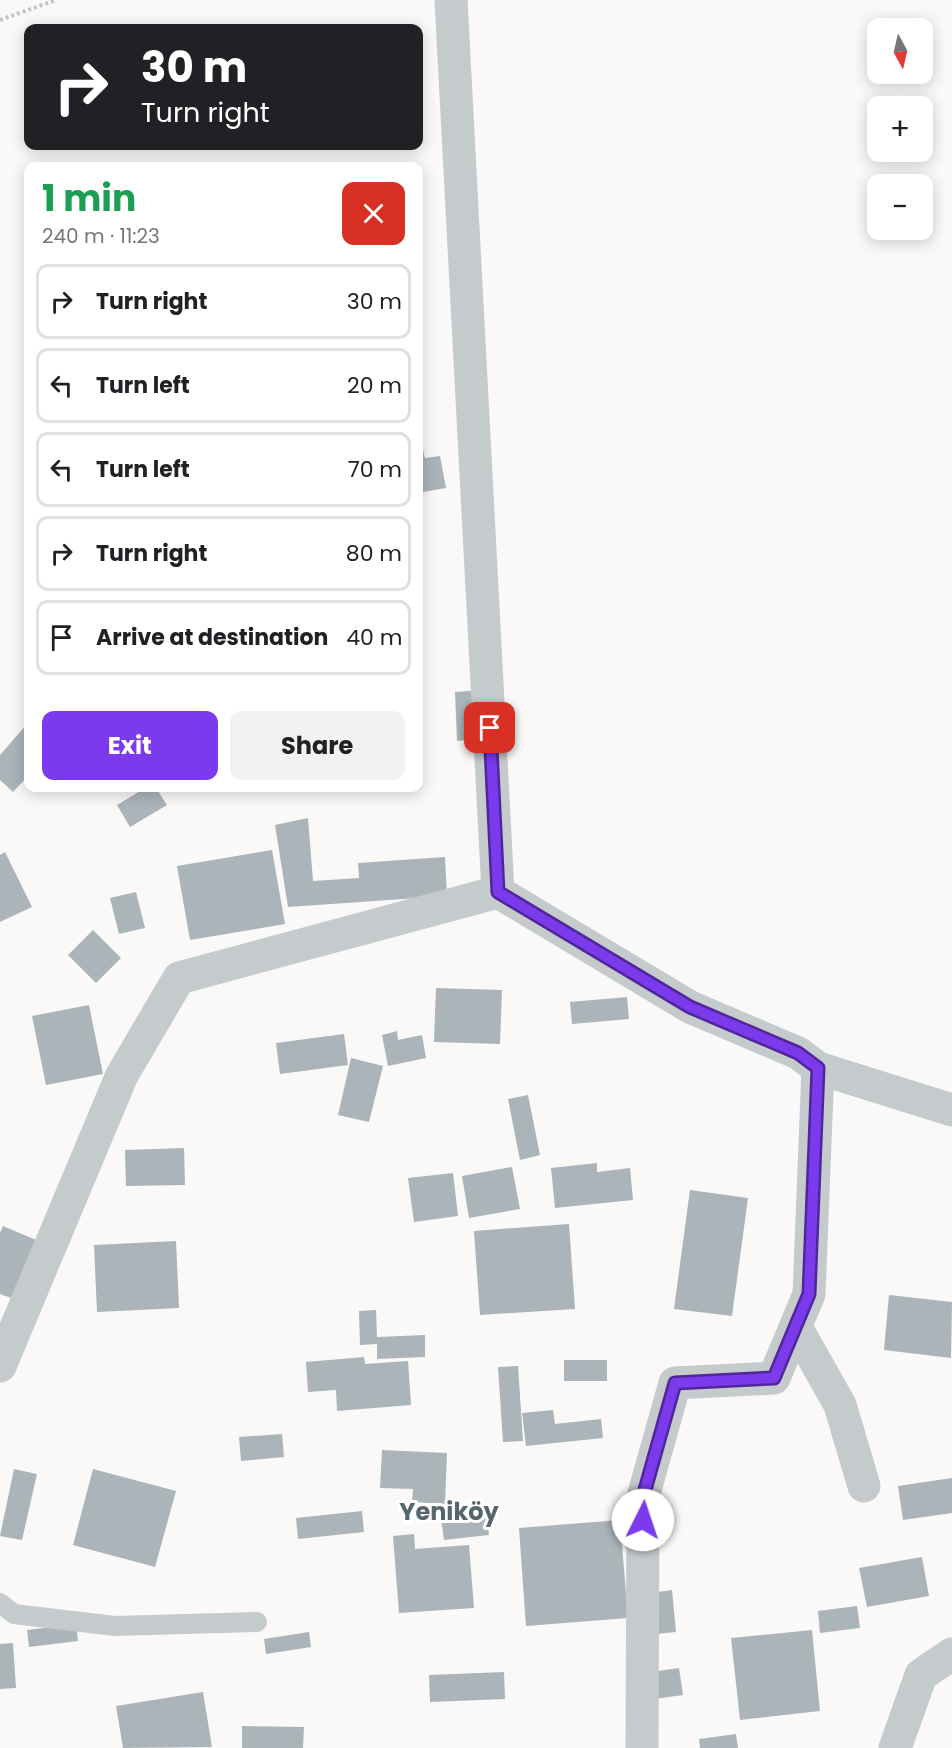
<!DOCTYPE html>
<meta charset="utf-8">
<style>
body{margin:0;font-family:Poppins,sans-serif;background:#f2f2f2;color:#202124;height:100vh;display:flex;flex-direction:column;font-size:22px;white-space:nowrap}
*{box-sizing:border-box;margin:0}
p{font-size:20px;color:#757577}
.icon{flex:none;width:33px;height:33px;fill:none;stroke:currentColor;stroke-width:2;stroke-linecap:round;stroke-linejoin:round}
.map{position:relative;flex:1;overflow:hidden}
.panel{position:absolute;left:24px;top:162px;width:399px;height:630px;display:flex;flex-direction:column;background:#fff;border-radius:12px;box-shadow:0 3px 15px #0003}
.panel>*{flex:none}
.banner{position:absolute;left:24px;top:24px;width:399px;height:126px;border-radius:12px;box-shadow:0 3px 15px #0003;background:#202124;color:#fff;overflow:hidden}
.needle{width:39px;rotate:172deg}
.fabs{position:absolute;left:867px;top:18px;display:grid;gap:12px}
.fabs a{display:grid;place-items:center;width:66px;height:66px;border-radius:12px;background:#fff;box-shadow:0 3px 15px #0003;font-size:30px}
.pin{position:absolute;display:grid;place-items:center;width:51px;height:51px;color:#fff;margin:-26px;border-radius:12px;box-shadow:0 3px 9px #0006}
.me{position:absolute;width:66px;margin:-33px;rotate:4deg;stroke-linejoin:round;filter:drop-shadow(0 0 4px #0008)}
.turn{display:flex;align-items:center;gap:21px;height:126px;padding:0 18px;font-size:27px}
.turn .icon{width:78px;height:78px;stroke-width:2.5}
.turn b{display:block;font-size:42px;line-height:51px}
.round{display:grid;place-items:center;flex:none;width:63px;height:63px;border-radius:12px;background:#f2f2f2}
.headline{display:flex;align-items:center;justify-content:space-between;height:102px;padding:0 18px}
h1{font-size:36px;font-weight:700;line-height:45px;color:#1e9e55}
.primary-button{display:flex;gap:12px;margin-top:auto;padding:12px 18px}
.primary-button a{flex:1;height:69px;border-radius:12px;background:#7c3aed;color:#fff;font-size:24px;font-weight:700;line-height:69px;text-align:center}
.primary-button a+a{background:#f2f2f2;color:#202124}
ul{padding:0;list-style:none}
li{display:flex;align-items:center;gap:18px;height:75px;margin:0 12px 9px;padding:0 6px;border:3px solid #e0e0e0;border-radius:12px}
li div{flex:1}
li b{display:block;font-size:22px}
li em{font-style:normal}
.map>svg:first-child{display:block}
</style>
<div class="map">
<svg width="952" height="1748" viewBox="0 0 952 1748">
<rect width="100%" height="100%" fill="#faf9f7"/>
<g fill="#aab4b9">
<polygon points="418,431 425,458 440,456 446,488 418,493"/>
<polygon points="480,690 482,738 457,741 455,692"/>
<polygon points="28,723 28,776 13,792 0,780 0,755"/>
<polygon points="145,788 156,788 167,805 130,827 117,805"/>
<polygon points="308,818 313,881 359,878 358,863 445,857 447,896 288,907 275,825"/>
<polygon points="272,850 285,924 190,940 177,866"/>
<polygon points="5,852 32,907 0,922 0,855"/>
<polygon points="136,892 145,928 119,934 110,898"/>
<polygon points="93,930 121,958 96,983 68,955"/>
<polygon points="436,988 502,990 500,1044 434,1042"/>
<polygon points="627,997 629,1019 572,1024 570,1002"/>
<polygon points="89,1005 103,1074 46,1085 32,1016"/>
<polygon points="397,1031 398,1040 422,1035 426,1058 388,1066 382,1035"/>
<polygon points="344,1034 348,1065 280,1074 276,1043"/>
<polygon points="351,1058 383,1066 369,1122 338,1115"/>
<polygon points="528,1095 540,1155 520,1160 508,1099"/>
<polygon points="184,1148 185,1185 126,1186 125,1150"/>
<polygon points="597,1163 597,1172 630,1168 633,1200 555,1208 551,1168"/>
<polygon points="512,1167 520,1209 469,1218 462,1176"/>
<polygon points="453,1173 458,1216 414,1222 408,1178"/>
<polygon points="690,1190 748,1198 732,1316 674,1309"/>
<polygon points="569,1224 575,1309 480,1315 474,1231"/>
<polygon points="3,1226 36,1240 11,1298 0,1294 0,1233"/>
<polygon points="176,1241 179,1308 97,1312 94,1245"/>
<polygon points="889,1295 952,1302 951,1358 884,1350"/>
<polygon points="376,1310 377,1337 425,1335 425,1357 377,1359 377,1344 360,1345 359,1311"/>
<polygon points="364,1357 365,1364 408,1361 411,1405 337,1411 336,1390 308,1392 306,1362"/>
<rect x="564" y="1360" width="43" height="21"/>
<polygon points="518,1366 523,1441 503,1442 498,1367"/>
<polygon points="553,1410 555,1424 601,1419 603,1438 526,1446 522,1413"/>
<polygon points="282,1434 284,1457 241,1461 239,1437"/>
<polygon points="382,1450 447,1453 445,1504 412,1502 413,1489 380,1488"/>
<polygon points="14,1469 37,1474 22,1540 0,1536"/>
<polygon points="93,1469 176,1491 155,1567 73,1545"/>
<polygon points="952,1478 952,1513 903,1520 898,1486"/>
<polygon points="485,1504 489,1535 444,1540 440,1510"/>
<polygon points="362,1511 364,1532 298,1539 296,1518"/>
<polygon points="620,1520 628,1618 526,1626 519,1528"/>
<polygon points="414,1534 415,1549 469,1545 474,1608 399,1613 393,1536"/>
<polygon points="922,1557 929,1596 867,1607 859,1568"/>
<polygon points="672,1590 676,1632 655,1634 650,1593"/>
<polygon points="857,1606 860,1628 820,1633 818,1611"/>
<polygon points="76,1624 78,1641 29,1647 27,1630"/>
<polygon points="812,1630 820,1711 740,1720 731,1638"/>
<polygon points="309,1632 311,1647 266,1654 264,1639"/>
<polygon points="13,1643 16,1688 0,1689 0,1644"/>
<polygon points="679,1668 683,1695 654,1699 650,1672"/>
<polygon points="504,1672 505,1699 430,1702 429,1675"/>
<polygon points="203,1692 212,1747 123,1748 116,1706"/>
<polygon points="242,1726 304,1727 303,1748 242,1748"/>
<polygon points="736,1734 738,1748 700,1748 699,1739"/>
</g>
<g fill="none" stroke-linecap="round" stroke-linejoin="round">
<polyline stroke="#c1c4c6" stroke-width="4" stroke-dasharray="3 3" stroke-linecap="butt" points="0,20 56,0"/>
<polyline stroke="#c5cbcd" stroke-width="20" points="0,1603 14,1614 115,1626 257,1622"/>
<g stroke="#c5cbcd" stroke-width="33">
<polyline points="498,892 690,1007 798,1053 818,1068 952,1110"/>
<polyline points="796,1327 840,1405 864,1486"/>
<polyline points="0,1366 122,1075 179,978 498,892 451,0"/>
<polyline points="642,1748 643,1497 675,1383 774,1378 809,1294 818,1068"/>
<polyline points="895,1748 921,1675 952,1654"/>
</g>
</g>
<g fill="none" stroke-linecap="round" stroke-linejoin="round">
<defs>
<polyline id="route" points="490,728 498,892 690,1007 798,1053 818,1068 809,1294 774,1378 675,1383 643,1497 643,1520"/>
</defs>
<use href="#route" stroke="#51269a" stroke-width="15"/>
<use href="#route" stroke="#7c3aed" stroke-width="10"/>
</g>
<g text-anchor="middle" stroke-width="6" stroke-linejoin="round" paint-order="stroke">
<g font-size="24" font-weight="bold" fill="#56666e" stroke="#fff">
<text x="449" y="1520">Yeniköy</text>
</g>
</g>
</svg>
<div class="fabs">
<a><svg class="needle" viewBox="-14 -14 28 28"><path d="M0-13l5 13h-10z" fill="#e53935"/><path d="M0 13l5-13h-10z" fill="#757577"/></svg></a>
<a>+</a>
<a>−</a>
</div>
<div class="pin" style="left:490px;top:728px;background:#d93025"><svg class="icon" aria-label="arrive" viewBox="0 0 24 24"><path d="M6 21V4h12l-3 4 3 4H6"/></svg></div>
<svg class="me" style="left:643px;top:1520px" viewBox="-20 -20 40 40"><circle r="19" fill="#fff"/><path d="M0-13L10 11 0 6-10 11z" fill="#7c3aed"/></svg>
<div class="banner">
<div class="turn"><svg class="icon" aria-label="right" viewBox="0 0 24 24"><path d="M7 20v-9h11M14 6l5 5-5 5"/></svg><div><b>30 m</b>Turn right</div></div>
</div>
<section class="panel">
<div class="headline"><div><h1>1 min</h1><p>240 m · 11:23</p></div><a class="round" style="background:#d93025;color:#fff"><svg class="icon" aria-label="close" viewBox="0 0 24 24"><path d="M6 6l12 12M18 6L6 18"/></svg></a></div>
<ul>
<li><svg class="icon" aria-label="right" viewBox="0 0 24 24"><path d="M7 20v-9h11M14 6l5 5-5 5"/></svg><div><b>Turn right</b></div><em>30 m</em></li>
<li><svg class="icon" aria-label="left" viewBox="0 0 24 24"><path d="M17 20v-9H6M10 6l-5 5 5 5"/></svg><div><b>Turn left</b></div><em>20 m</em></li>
<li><svg class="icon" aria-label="left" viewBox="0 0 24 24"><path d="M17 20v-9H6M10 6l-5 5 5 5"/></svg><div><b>Turn left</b></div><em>70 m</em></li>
<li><svg class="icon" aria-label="right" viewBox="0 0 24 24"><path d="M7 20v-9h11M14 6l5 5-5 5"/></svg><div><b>Turn right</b></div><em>80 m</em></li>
<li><svg class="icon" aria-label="arrive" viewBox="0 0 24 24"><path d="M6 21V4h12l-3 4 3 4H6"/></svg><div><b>Arrive at destination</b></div><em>40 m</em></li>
</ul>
<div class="primary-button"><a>Exit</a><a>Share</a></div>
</section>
</div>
